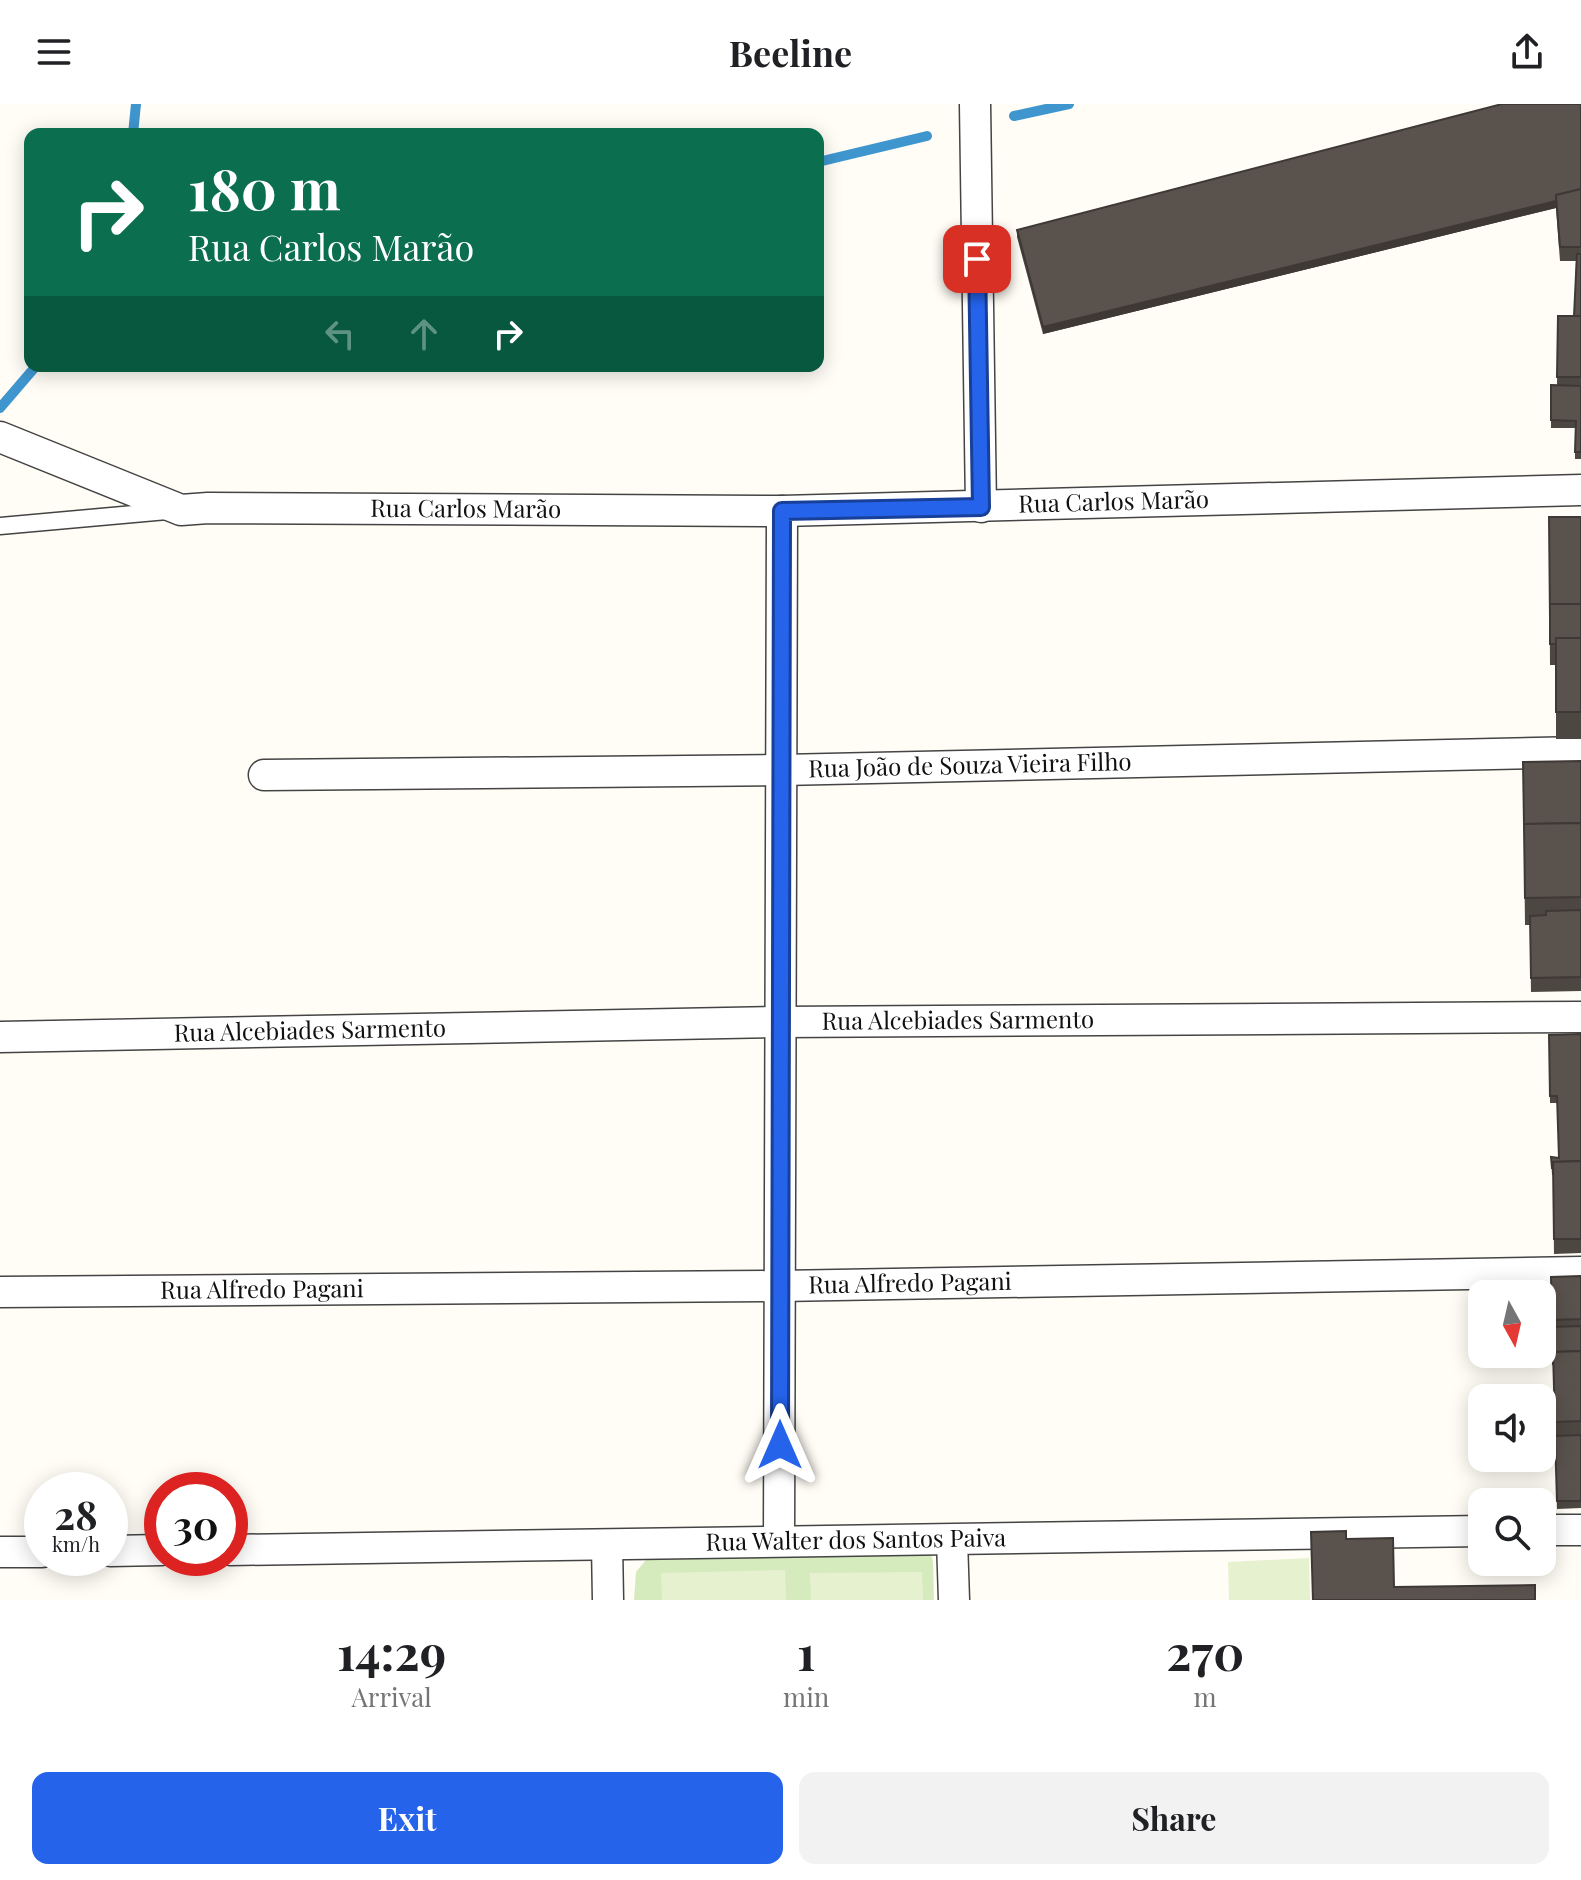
<!DOCTYPE html>
<meta charset="utf-8">
<style>
body{margin:0;font-family:"Playfair Display",serif;background:#f2f2f2;color:#202124;height:100vh;display:flex;flex-direction:column;font-size:30px;white-space:nowrap}
*{box-sizing:border-box;margin:0}
p{font-size:26px;color:#757577}
.icon{flex:none;width:44px;height:44px;fill:none;stroke:currentColor;stroke-width:2;stroke-linecap:round;stroke-linejoin:round}
.map{position:relative;height:1496px;overflow:hidden}
.details{display:flex;flex-direction:column;background:#fff;flex:1}
.details>*{flex:none}
.top-card{position:absolute;left:24px;top:24px;width:800px;height:244px;border-radius:16px;box-shadow:0 4px 20px #0003;background:#0b6e4f;color:#fff;overflow:hidden}
.needle{width:52px;rotate:172deg}
.tools{position:absolute;left:1468px;top:1176px;display:grid;gap:16px}
.tools a{display:grid;place-items:center;width:88px;height:88px;border-radius:16px;background:#fff;box-shadow:0 4px 20px #0003;font-size:40px}
.speed{position:absolute;left:24px;top:1368px;display:flex;gap:16px;font-size:40px;font-weight:700;text-align:center}
.speed>*{display:grid;place-content:center;width:104px;height:104px;border-radius:50%;background:#fff;box-shadow:0 4px 20px #0003;line-height:1}
.speed small{font-size:20px;font-weight:400}
.speed .limit{border:12px solid #d22;background:#fff;color:#111}
.pin{position:absolute;display:grid;place-items:center;width:68px;height:68px;color:#fff;margin:-34px;border-radius:16px;box-shadow:0 4px 12px #0006}
.me{position:absolute;width:88px;margin:-44px;rotate:0deg;stroke-linejoin:round;filter:drop-shadow(0 0 6px #0008)}
.turn{display:flex;align-items:center;gap:28px;height:168px;padding:0 32px;font-size:36px}
.turn .icon{width:104px;height:104px;stroke-width:2.5}
.turn b{display:block;font-size:56px;line-height:68px}
.lanes{display:flex;align-items:center;height:76px;padding:0 32px;background:#0003;justify-content:center;gap:40px;direction:ltr}
.lanes .off{opacity:.35}
.eta{display:flex;justify-content:space-evenly;align-items:center;height:136px;text-align:center}
.eta b{font-size:48px;font-weight:700;line-height:56px}
.button{display:flex;gap:16px;margin-top:auto;padding:16px 32px}
.button a{flex:1;height:92px;border-radius:16px;background:#2563eb;color:#fff;font-size:32px;font-weight:700;line-height:92px;text-align:center}
.button a+a{background:#f2f2f2;color:#202124}
header{display:flex;justify-content:space-between;align-items:center;height:104px;padding:0 32px;background:#fff;font-size:36px;font-weight:700}
.map>svg:first-child{display:block}
</style>
<header><svg class="icon" aria-label="menu" viewBox="0 0 24 24"><path d="M4 6h16M4 12h16M4 18h16"/></svg>Beeline<svg class="icon" aria-label="share" viewBox="0 0 24 24"><path d="M12 15V3M7 8l5-5 5 5M5 13v7h14v-7"/></svg></header>
<div class="map">
<svg width="1581" height="1496" viewBox="0 0 1581 1496">
<rect width="100%" height="100%" fill="#fffdf5"/>
<polygon fill="#d5ebbd" points="931,1449 933,1458 934,1496 634,1496 636,1468 650,1451"/>
<g fill="#e6f2cf">
<polygon points="1309,1454 1310,1496 1229,1496 1228,1458"/>
<polygon points="785,1466 786,1496 662,1496 661,1469"/>
<polygon points="922,1468 923,1496 811,1496 810,1469"/>
</g>
<g fill="none" stroke-linecap="round" stroke-linejoin="round">
<g stroke="#3f96cf" stroke-width="10">
<polyline points="1014,12 1069,0"/>
<polyline points="133,30 136,0"/>
<polyline points="818,58 927,32"/>
<polyline points="0,304 36,262"/>
</g>
<defs>
<polyline id="lane" points="0,422 167,407"/>
<g id="street">
<polyline points="975,0 981,403"/>
<path id="s1" d="M0 333 181 406 208 404 782 407 1581 386"/>
<path id="s2" d="M264 671 782 666 1581 648"/>
<path id="s3" d="M0 933 781 918 1581 913"/>
<path id="s4" d="M0 1188 780 1182 1581 1168"/>
<polyline points="1542,1426 1581,1426"/>
<polyline points="952,1436 954,1496"/>
<polyline points="779,1437 782,407"/>
<polyline points="607,1441 608,1496"/>
<path id="s5" d="M230 1446 1482 1427"/>
<polyline points="110,1447 162,1446"/>
<polyline points="0,1448 42,1448"/>
</g>
</defs>
<use href="#lane" stroke="#444" stroke-width="19"/>
<use href="#street" stroke="#444" stroke-width="33"/>
<use href="#lane" stroke="#fff" stroke-width="16"/>
<use href="#street" stroke="#fff" stroke-width="30"/>
</g>
<g fill="#4d4742">
<polygon points="1581,0 1581,355 1575,355 1575,324 1551,324 1551,281 1557,281 1558,212 1574,212 1576,157 1560,157 1556,104 1043,230 1017,133 1017,126"/>
<polygon points="1549,413 1581,413 1581,635 1556,635 1556,561 1550,561"/>
<polygon points="1581,657 1581,887 1531,888 1530,821 1525,821 1523,658"/>
<polygon points="1581,930 1581,1149 1554,1150 1553,1071 1552,1071 1551,1053 1559,1054 1557,999 1550,999 1549,931"/>
<polygon points="1581,1172 1581,1404 1557,1405 1551,1173"/>
</g>
<polygon fill="#3f3936" points="1556,97 1556,104 1043,230 1043,223"/>
<g fill="#5a524d" stroke="#3f3936" stroke-width="2">
<polygon points="1502,0 1581,0 1581,85 1556,91 1556,97 1043,223 1017,126"/>
<polygon points="1581,85 1581,143 1560,143 1556,91"/>
<polygon points="1577,150 1581,150 1581,212 1574,212"/>
<polygon points="1558,212 1581,212 1581,273 1557,273"/>
<polygon points="1551,281 1581,282 1581,348 1575,348 1576,317 1551,316"/>
<polygon points="1549,413 1581,413 1581,500 1550,500 1550,514"/>
<polygon points="1550,500 1581,500 1581,534 1556,534 1556,540 1550,540"/>
<rect x="1556" y="534" width="25" height="74"/>
<polygon points="1581,657 1581,719 1524,720 1523,658"/>
<polygon points="1581,719 1581,793 1525,794 1524,720"/>
<polygon points="1581,806 1581,873 1531,874 1530,812 1546,811 1546,807"/>
<polygon points="1581,930 1581,1057 1553,1058 1553,1064 1552,1064 1551,1053 1559,1054 1557,992 1550,992 1549,931"/>
<polygon points="1581,1057 1581,1135 1554,1135 1553,1058"/>
<polygon points="1581,1172 1581,1215 1552,1216 1551,1173"/>
<polygon points="1581,1222 1581,1247 1553,1248 1553,1261 1552,1223"/>
<polygon points="1581,1247 1581,1317 1555,1318 1553,1248"/>
<polygon points="1581,1331 1581,1397 1557,1397 1555,1332"/>
<polygon points="1346,1427 1346,1435 1393,1434 1394,1483 1535,1481 1535,1496 1313,1496 1311,1428"/>
</g>
<g fill="none" stroke-linecap="round" stroke-linejoin="round">
<defs>
<polyline id="route" points="780,1341 782,407 981,403 977,155"/>
</defs>
<use href="#route" stroke="#184099" stroke-width="20"/>
<use href="#route" stroke="#2563eb" stroke-width="14"/>
</g>
<g text-anchor="middle" stroke-width="8" stroke-linejoin="round" paint-order="stroke">
<g font-size="24" fill="#111" stroke="#fff">
<text dy="8" stroke="none"><textPath href="#s1" startOffset="1128">Rua Carlos Marão</textPath></text>
<text dy="8" stroke="none"><textPath href="#s1" startOffset="480">Rua Carlos Marão</textPath></text>
<text dy="8" stroke="none"><textPath href="#s2" startOffset="706">Rua João de Souza Vieira Filho</textPath></text>
<text dy="8" stroke="none"><textPath href="#s3" startOffset="958">Rua Alcebiades Sarmento</textPath></text>
<text dy="8" stroke="none"><textPath href="#s3" startOffset="310">Rua Alcebiades Sarmento</textPath></text>
<text dy="8" stroke="none"><textPath href="#s4" startOffset="910">Rua Alfredo Pagani</textPath></text>
<text dy="8" stroke="none"><textPath href="#s4" startOffset="262">Rua Alfredo Pagani</textPath></text>
<text dy="8" stroke="none"><textPath href="#s5" startOffset="626">Rua Walter dos Santos Paiva</textPath></text>
</g>
</g>
</svg>
<div class="tools">
<a><svg class="needle" viewBox="-14 -14 28 28"><path d="M0-13l5 13h-10z" fill="#e53935"/><path d="M0 13l5-13h-10z" fill="#757577"/></svg></a>
<a><svg class="icon" aria-label="sound" viewBox="0 0 24 24"><path d="M4 9h4l5-4v14l-5-4H4zM17 9q2 3 0 6"/></svg></a>
<a><svg class="icon" aria-label="search" viewBox="0 0 24 24"><circle cx="10" cy="10" r="6"/><path d="M15 15l6 6"/></svg></a>
</div>
<div class="speed"><div>28<small>km/h</small></div><div class="limit">30</div></div>
<div class="pin" style="left:977px;top:155px;background:#d93025"><svg class="icon" aria-label="arrive" viewBox="0 0 24 24"><path d="M6 21V4h12l-3 4 3 4H6"/></svg></div>
<svg class="me" style="left:780px;top:1341px" viewBox="-20 -20 40 40"><path d="M0-17L14 15 0 8-14 15z" fill="#2563eb" stroke="#fff" stroke-width="4"/></svg>
<div class="top-card">
<div class="turn"><svg class="icon" aria-label="right" viewBox="0 0 24 24"><path d="M7 20v-9h11M14 6l5 5-5 5"/></svg><div><b>180 m</b>Rua Carlos Marão</div></div>
<div class="lanes"><svg class="icon off" aria-label="left" viewBox="0 0 24 24"><path d="M17 20v-9H6M10 6l-5 5 5 5"/></svg><svg class="icon off" aria-label="ahead" viewBox="0 0 24 24"><path d="M12 20V5M6 11l6-6 6 6"/></svg><svg class="icon" aria-label="right" viewBox="0 0 24 24"><path d="M7 20v-9h11M14 6l5 5-5 5"/></svg></div>
</div>
</div>
<section class="details">
<div class="eta">
<div><b>14:29</b><p>Arrival</p></div>
<div><b>1</b><p>min</p></div>
<div><b>270</b><p>m</p></div>
</div>
<div class="button"><a>Exit</a><a>Share</a></div>
</section>
